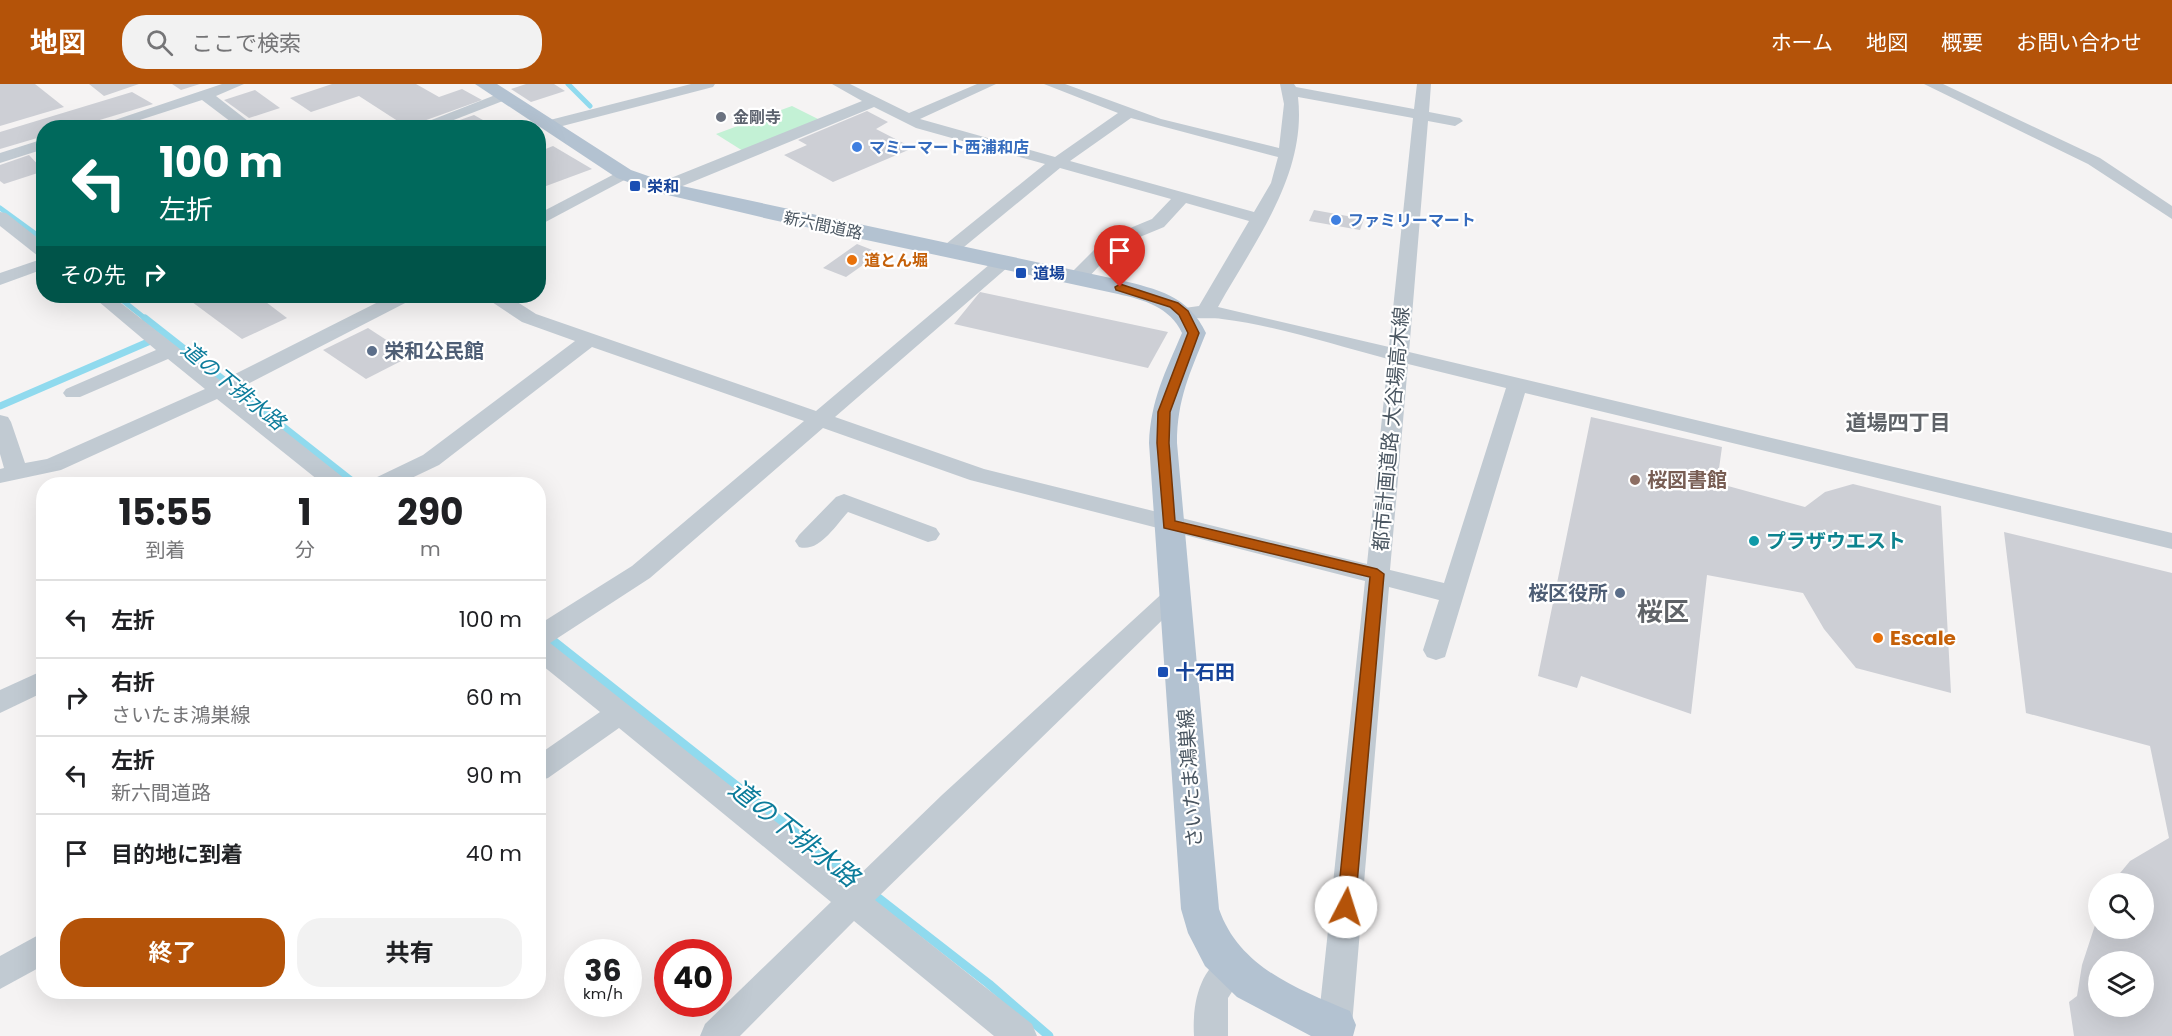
<!DOCTYPE html>
<html lang="ja">
<meta charset="utf-8">
<style>
body{margin:0;font-family:Poppins,"Noto Sans JP",sans-serif;background:#f2f2f2;color:#202124;height:100vh;display:flex;flex-direction:column;font-size:22px;white-space:nowrap}
*{box-sizing:border-box;margin:0}
p{font-size:20px;color:#757577}
.icon{flex:none;width:33px;height:33px;fill:none;stroke:currentColor;stroke-width:2;stroke-linecap:round;stroke-linejoin:round}
.map{position:relative;flex:1;overflow:hidden}
.sheet{position:absolute;left:36px;top:393px;width:510px;height:522px;display:flex;flex-direction:column;background:#fff;border-radius:24px;box-shadow:0 6px 24px #0002}
.sheet>*{flex:none}
.hud{position:absolute;left:36px;top:36px;width:510px;height:183px;border-radius:24px;box-shadow:0 6px 24px #0002;background:#00695c;color:#fff;overflow:hidden}
.buttons{position:absolute;left:2088px;top:789px;display:grid;gap:12px}
.buttons a{display:grid;place-items:center;width:66px;height:66px;border-radius:50%;background:#fff;box-shadow:0 6px 24px #0002;font-size:30px}
.speed{position:absolute;left:564px;top:855px;display:flex;gap:12px;font-size:30px;font-weight:700;text-align:center}
.speed>*{display:grid;place-content:center;width:78px;height:78px;border-radius:50%;background:#fff;box-shadow:0 6px 24px #0002;line-height:1}
.speed small{font-size:15px;font-weight:400}
.speed .limit{border:9px solid #d22;background:#fff;color:#111}
.pin{position:absolute;display:grid;place-items:center;width:51px;height:51px;color:#fff;margin:-62px -26px;border-radius:50% 50% 50% 0;rotate:-45deg;box-shadow:0 0 6px #0007}
.pin .icon{rotate:45deg}
.me{position:absolute;width:66px;margin:-33px;rotate:5deg;stroke-linejoin:round;filter:drop-shadow(0 0 4px #0008)}
.turn{display:flex;align-items:center;gap:21px;height:126px;padding:0 24px;font-size:27px}
.turn .icon{width:78px;height:78px;stroke-width:2.5}
.turn b{display:block;font-size:42px;line-height:51px}
.then{display:flex;align-items:center;height:57px;padding:0 24px;background:#0003;gap:12px;font-size:22px}
.eta{display:flex;justify-content:space-evenly;align-items:center;height:102px;text-align:center}
.eta b{font-size:36px;font-weight:700;line-height:42px}
.action{display:flex;gap:12px;margin-top:auto;padding:12px 24px}
.action a{flex:1;height:69px;border-radius:24px;background:#b45309;color:#fff;font-size:24px;font-weight:700;line-height:69px;text-align:center}
.action a+a{background:#f2f2f2;color:#202124}
ul{padding:0;list-style:none}
li{display:flex;align-items:center;gap:18px;height:78px;padding:0 24px;border-top:2px solid #e0e0e0}
li div{flex:1}
li b{display:block;font-size:22px}
li em{font-style:normal}
header{display:flex;align-items:center;gap:36px;box-sizing:border-box;height:84px;padding:0 30px;background:#b45309;color:#fff}
header strong{font-size:28px}
nav{display:flex;gap:33px;margin-inline-start:auto;font-size:21px}
.search{width:420px;height:54px;background:#f2f2f2;display:flex;align-items:center;gap:15px;box-sizing:border-box;padding:0 21px;border-radius:24px;color:#757577;font-size:22px}
.map>svg:first-child{display:block}
</style>
<header>
<strong>地図</strong>
<div class="search"><svg class="icon" aria-label="search" viewBox="0 0 24 24"><circle cx="10" cy="10" r="6"/><path d="M15 15l6 6"/></svg>ここで検索</div>
<nav><a>ホーム</a><a>地図</a><a>概要</a><a>お問い合わせ</a></nav>
</header>
<div class="map">
<svg width="2172" height="952" viewBox="0 0 2172 952">
<rect width="100%" height="100%" fill="#f5f3f3"/>
<polygon fill="#c3f1d5" points="792,22 820,36 743,67 716,50"/>
<g fill="none" stroke-linecap="round" stroke-linejoin="round">
<g stroke="#90daee" stroke-width="5">
<polyline points="568,0 590,22"/>
<polyline points="0,124 44,156"/>
<polyline points="117,212 147,236"/>
</g>
<g stroke="#90daee" stroke-width="7">
<polyline points="145,234 356,400"/>
<polyline points="0,322 155,255"/>
</g>
<g stroke="#90daee" stroke-width="9">
<polyline points="547,552 862,801"/>
<polyline points="872,809 989,900 1049,952"/>
</g>
</g>
<g fill="#cdcfd5" fill-rule="evenodd">
<polygon points="0,0 35,0 64,23 0,42"/>
<polygon points="89,0 139,0 104,12"/>
<polygon points="172,0 200,0 181,6"/>
<polygon points="332,0 416,0 439,13 462,5 482,16 407,43 359,12 311,28 290,14"/>
<polygon points="526,0 554,0 565,7 531,18 511,5"/>
<polygon points="255,6 280,24 249,34 224,16"/>
<polygon points="132,8 153,20 73,44 44,44 44,52 0,65 0,48"/>
<polygon points="867,27 888,38 876,45 913,64 833,98 784,71 807,61 798,56"/>
<polygon points="474,31 497,44 440,44 440,43"/>
<polygon points="553,62 592,85 538,105 538,68"/>
<polygon points="29,71 44,87 4,100 0,97 0,81"/>
<polygon points="1314,126 1364,135 1360,146 1309,137"/>
<polygon points="857,160 880,169 846,193 823,184"/>
<polygon points="980,208 1168,248 1148,284 954,240"/>
<polygon points="184,212 258,212 287,234 242,255"/>
<polygon points="368,244 411,272 366,295 323,266"/>
<polygon points="1591,333 1722,363 1717,399 1805,423 1825,408 1853,400 1941,422 1951,609 1856,584 1824,545 1803,509 1707,491 1691,630 1581,592 1577,604 1538,592"/>
<path d="M2004 448 2172 489V952H2074L2069 918 2077 912 2082 881 2098 832V844H2144V800H2111L2130 777 2169 754 2150 662 2026 629ZM2098 878H2144V922H2098Z"/>
</g>
<g fill="none" stroke-linecap="round" stroke-linejoin="round">
<g fill="#c1cad2" fill-rule="evenodd">
<polygon points="222,0 244,0 216,12 257,44 239,44 202,16 115,44 91,44"/>
<polygon points="691,0 715,0 713,3 547,46 539,41 542,38"/>
<path d="M832 0H850L909 29 977 0H996L920 35 1055 73 1118 29 1044 0H1065L1161 35 1279 64 1284 20 1280 0H1294L1296 3 1414 25 1417 0H1431L1429 28 1460 34 1463 37 1455 42 1428 37 1409 268 2172 449V465L1525 309 1445 573 1436 576 1427 573 1423 566 1439 516 1389 503 1352 941 1347 952H1323L1318 941 1365 497 970 396 823 344 650 494 550 559 852 798 942 711 1167 505 1176 502 1185 505 1188 511 875 816 1032 940 1037 952H994L854 837 740 952H700L705 940 831 818 619 644 548 694 538 697V671L600 628 538 578V541L632 482 804 337 592 263 439 381 399 400H370L373 395 423 371 575 257 522 238 489 216 487 212H508L536 230 816 327 996 175H1008L1011 179 1008 183 835 333 984 385 1367 480 1388 275C1334 261 1278 242 1222 235 1211 233 1180 237 1174 229L1177 225 1199 222 1249 137 1186 119 1164 143 1118 162 1084 198H1070L1068 194 1070 190 1106 154 1152 135 1171 115 1060 84 953 172H941L938 168 941 164 1045 80 916 44 874 23 668 108 662 109 654 104 656 100 862 17ZM1298 13 1413 34 1389 263 1218 223C1254 158 1307 91 1298 13ZM1131 34 1278 73 1271 99 1254 128 1070 77ZM1408 280 1506 304 1444 499 1390 486Z"/>
<polygon points="1924,0 1943,0 2100,74 2172,122 2172,135 2088,80"/>
<polygon points="503,8 508,9 510,12 508,15 433,44 411,44"/>
<polygon points="44,55 44,65 0,79 0,69"/>
<polygon points="624,85 632,90 630,93 538,142 538,130"/>
<polygon points="0,128 6,129 44,159 44,173 38,172 0,142"/>
<polygon points="44,174 44,185 0,201 0,189"/>
<polygon points="92,212 112,212 221,297 390,212 413,212 411,216 234,307 345,395 348,400 323,400 217,315 61,386 0,399 0,385 4,384 0,370 0,331 8,333 11,338 25,379 47,375 205,305 168,275 80,313 66,313 63,309 66,305 156,266"/>
<path d="M844 410 936 444 940 450 936 456 928 458 848 428C835 442 819 469 799 463L795 457 799 451 836 413Z"/>
<polygon points="44,586 44,608 0,629 0,606"/>
<polygon points="44,848 44,881 0,905 0,872"/>
<path d="M1232 868 1243 872 1248 883 1228 914V952H1194C1192 921 1199 881 1232 868Z"/>
</g>
<path fill="#b3c2d1" fill-rule="evenodd" d="M475 0H497L631 86 668 99 1120 196C1157 205 1189 212 1206 249 1190 289 1177 315 1177 359L1219 825C1239 883 1297 905 1350 927L1356 941 1353 952H1311L1237 913 1205 882 1188 849 1181 825 1149 359C1151 315 1165 289 1182 249 1170 223 1144 216 1118 210L773 136 655 108 617 94Z"/>
</g>
<polygon fill="#b45309" stroke="#753606" stroke-width="1.5" points="1120,200 1178,219 1188,227 1199,249 1170,328 1169,359 1175,437 1377,485 1384,490 1355,823 1352,829 1346,831 1340,829 1337,823 1370,493 1164,444 1157,359 1158,328 1188,249 1179,231 1170,223 1116,206 1115,203"/>
<circle fill="#6b7280" stroke="#fff" stroke-width="2" cx="721" cy="33" r="6"/>
<g fill="#3f7fe0" stroke="#fff" stroke-width="2">
<circle cx="857" cy="63" r="6"/>
<circle cx="1336" cy="136" r="6"/>
</g>
<g fill="#1a4fb4" stroke="#fff" stroke-width="2">
<rect x="629" y="96" width="12" height="12" rx="3"/>
<rect x="1015" y="183" width="12" height="12" rx="3"/>
<rect x="1157" y="582" width="12" height="12" rx="3"/>
</g>
<g fill="#e8710a" stroke="#fff" stroke-width="2">
<circle cx="852" cy="176" r="6"/>
<circle cx="1878" cy="554" r="6"/>
</g>
<g fill="#5c6f8a" stroke="#fff" stroke-width="2">
<circle cx="372" cy="267" r="6"/>
<circle cx="1620" cy="509" r="6"/>
</g>
<circle fill="#8d6e63" stroke="#fff" stroke-width="2" cx="1635" cy="396" r="6"/>
<circle fill="#0f9aa8" stroke="#fff" stroke-width="2" cx="1754" cy="457" r="6"/>
<g text-anchor="middle" stroke-width="4.5" stroke-linejoin="round" paint-order="stroke">
<g font-size="16" font-weight="bold" fill="#5b616d" stroke="#fff" text-anchor="start">
<text x="733" y="39">金剛寺</text>
</g>
<g font-size="16" font-weight="bold" fill="#366cbe" stroke="#fff" text-anchor="start">
<text x="869" y="69">マミーマート西浦和店</text>
<text x="1348" y="142">ファミリーマート</text>
</g>
<g font-size="16" font-weight="bold" fill="#164399" stroke="#fff" text-anchor="start">
<text x="647" y="108">栄和</text>
<text x="1033" y="195">道場</text>
</g>
<g font-size="16" fill="#4a5661" stroke="#fff">
<text transform="translate(823 141) rotate(12)" y="6">新六間道路</text>
</g>
<g font-size="16" font-weight="bold" fill="#c56008" stroke="#fff" text-anchor="start">
<text x="864" y="182">道とん堀</text>
</g>
<g font-size="20" font-weight="bold" fill="#4e5e75" stroke="#fff" text-anchor="start">
<text x="384" y="274">栄和公民館</text>
<text x="1608" y="516" text-anchor="end">桜区役所</text>
</g>
<g font-size="20" fill="#4a5661" stroke="#fff">
<text transform="translate(1391 345) rotate(-85)" y="7">都市計画道路 大谷場高木線</text>
<text transform="translate(1190 694) rotate(-94)" y="7">さいたま鴻巣線</text>
</g>
<g font-size="20" font-weight="bold" fill="#785e54" stroke="#fff" text-anchor="start">
<text x="1647" y="403">桜図書館</text>
</g>
<g font-size="20" font-weight="bold" fill="#0d838f" stroke="#fff" text-anchor="start">
<text x="1766" y="464">プラザウエスト</text>
</g>
<g font-size="20" font-weight="bold" fill="#c56008" stroke="#fff" text-anchor="start">
<text x="1890" y="561">Escale</text>
</g>
<g font-size="20" font-weight="bold" fill="#164399" stroke="#fff" text-anchor="start">
<text x="1175" y="595">十石田</text>
</g>
<g font-size="21" font-style="italic" fill="#0c7c9b" stroke="#fff">
<text transform="translate(233 302) rotate(39)" y="7">道の下排水路</text>
</g>
<g font-size="21" font-weight="bold" fill="#5f6368" stroke="#fff">
<text x="1898" y="346">道場四丁目</text>
</g>
<g font-size="26" font-weight="bold" fill="#5f6368" stroke="#fff">
<text x="1663" y="537">桜区</text>
</g>
<g font-size="26" font-style="italic" fill="#0c7c9b" stroke="#fff">
<text transform="translate(794 749) rotate(38)" y="9">道の下排水路</text>
</g>
</g>
</svg>
<div class="buttons">
<a><svg class="icon" aria-label="search" viewBox="0 0 24 24"><circle cx="10" cy="10" r="6"/><path d="M15 15l6 6"/></svg></a>
<a><svg class="icon" aria-label="layers" viewBox="0 0 24 24"><path d="M12 4l9 5-9 5-9-5zM3 14l9 5 9-5"/></svg></a>
</div>
<div class="speed"><div>36<small>km/h</small></div><div class="limit">40</div></div>
<div class="pin" style="left:1120px;top:203px;background:#d93025"><svg class="icon" aria-label="arrive" viewBox="0 0 24 24"><path d="M6 21V4h12l-3 4 3 4H6"/></svg></div>
<svg class="me" style="left:1346px;top:823px" viewBox="-20 -20 40 40"><circle r="19" fill="#fff"/><path d="M0-13L10 11 0 6-10 11z" fill="#b45309"/></svg>
<div class="hud">
<div class="turn"><svg class="icon" aria-label="left" viewBox="0 0 24 24"><path d="M17 20v-9H6M10 6l-5 5 5 5"/></svg><div><b>100 m</b>左折</div></div>
<div class="then">その先<svg class="icon" aria-label="right" viewBox="0 0 24 24"><path d="M7 20v-9h11M14 6l5 5-5 5"/></svg></div>
</div>
<section class="sheet">
<div class="eta">
<div><b>15:55</b><p>到着</p></div>
<div><b>1</b><p>分</p></div>
<div><b>290</b><p>m</p></div>
</div>
<ul>
<li><svg class="icon" aria-label="left" viewBox="0 0 24 24"><path d="M17 20v-9H6M10 6l-5 5 5 5"/></svg><div><b>左折</b></div><em>100 m</em></li>
<li><svg class="icon" aria-label="right" viewBox="0 0 24 24"><path d="M7 20v-9h11M14 6l5 5-5 5"/></svg><div><b>右折</b><p>さいたま鴻巣線</p></div><em>60 m</em></li>
<li><svg class="icon" aria-label="left" viewBox="0 0 24 24"><path d="M17 20v-9H6M10 6l-5 5 5 5"/></svg><div><b>左折</b><p>新六間道路</p></div><em>90 m</em></li>
<li><svg class="icon" aria-label="arrive" viewBox="0 0 24 24"><path d="M6 21V4h12l-3 4 3 4H6"/></svg><div><b>目的地に到着</b></div><em>40 m</em></li>
</ul>
<div class="action"><a>終了</a><a>共有</a></div>
</section>
</div>
